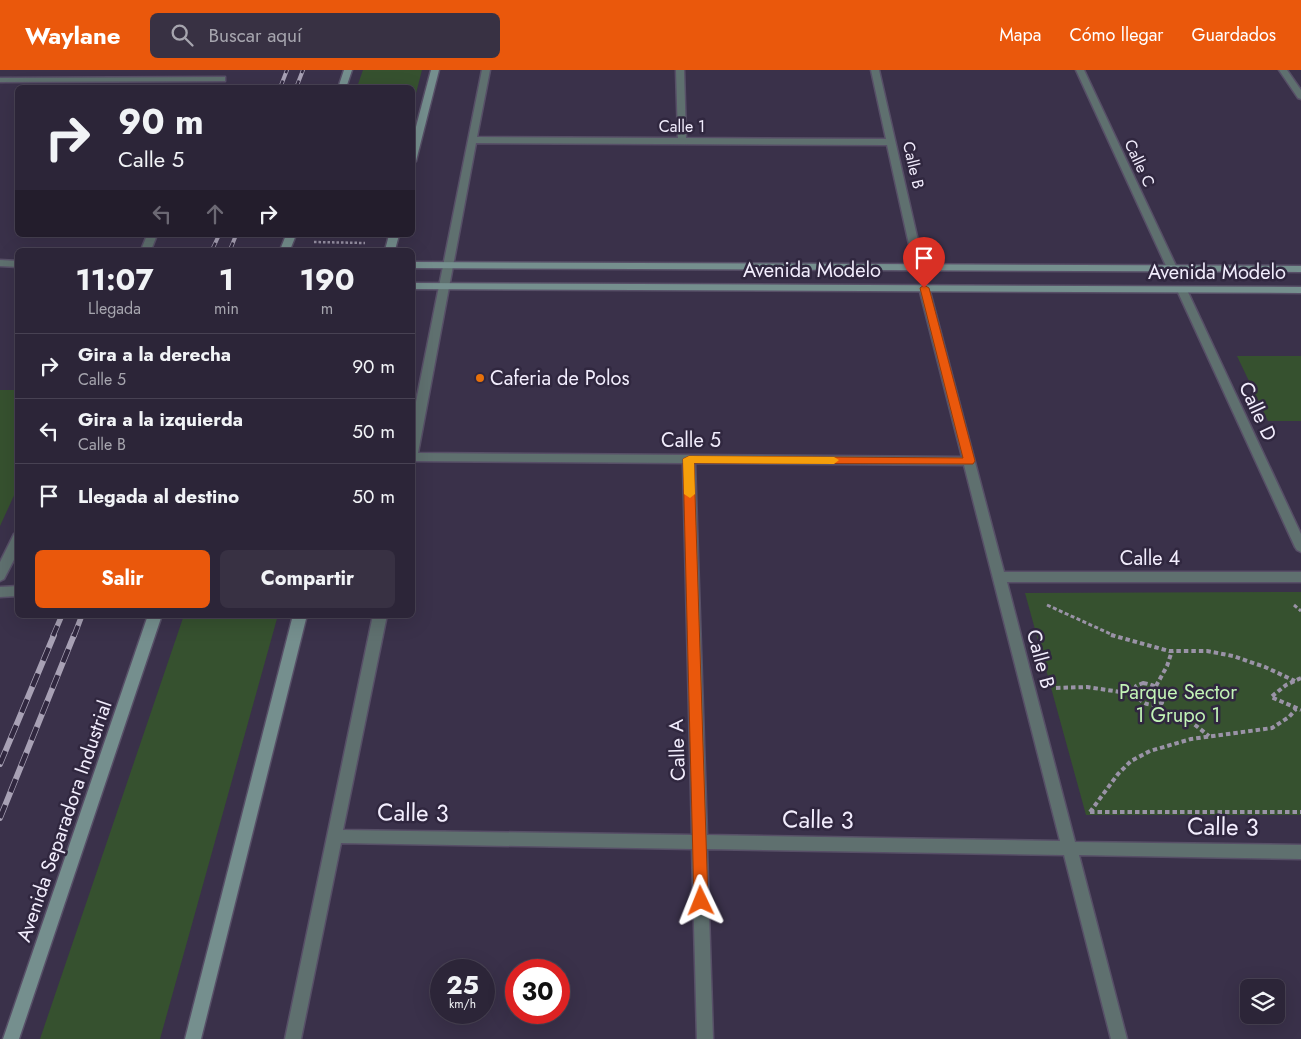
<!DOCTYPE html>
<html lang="es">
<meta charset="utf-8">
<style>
body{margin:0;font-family:Jost,sans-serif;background:#383143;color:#f1f3f6;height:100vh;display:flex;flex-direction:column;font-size:19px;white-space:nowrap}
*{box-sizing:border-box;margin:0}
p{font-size:16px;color:#a6a5ae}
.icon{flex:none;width:28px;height:28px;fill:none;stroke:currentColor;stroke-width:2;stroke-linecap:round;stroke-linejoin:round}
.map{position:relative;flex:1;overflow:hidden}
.sheet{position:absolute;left:15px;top:178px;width:400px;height:370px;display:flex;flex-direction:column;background:#2c2538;border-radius:8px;box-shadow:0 5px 20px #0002,0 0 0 1px #484253}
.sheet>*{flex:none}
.guide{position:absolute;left:15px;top:15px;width:400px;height:152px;border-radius:8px;box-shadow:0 5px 20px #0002,0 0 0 1px #484253;background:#2c2538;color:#f1f3f6;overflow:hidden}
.fabs{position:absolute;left:1240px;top:909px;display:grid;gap:10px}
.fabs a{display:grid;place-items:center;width:45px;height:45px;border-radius:8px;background:#2c2538;box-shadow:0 5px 20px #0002,0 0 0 1px #484253;font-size:25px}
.speed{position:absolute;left:430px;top:889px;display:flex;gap:10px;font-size:25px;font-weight:700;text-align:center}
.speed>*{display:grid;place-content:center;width:65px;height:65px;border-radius:50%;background:#2c2538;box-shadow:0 5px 20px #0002,0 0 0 1px #484253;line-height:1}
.speed small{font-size:12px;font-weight:400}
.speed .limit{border:8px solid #d22;background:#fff;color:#111}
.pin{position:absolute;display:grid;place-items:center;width:42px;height:42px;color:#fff;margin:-51px -21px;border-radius:50% 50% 50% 0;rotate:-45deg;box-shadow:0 0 5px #0007}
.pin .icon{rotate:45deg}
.me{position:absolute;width:55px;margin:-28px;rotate:358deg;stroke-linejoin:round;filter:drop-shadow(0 0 4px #0008)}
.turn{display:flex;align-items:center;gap:18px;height:105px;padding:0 20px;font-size:22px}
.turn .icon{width:65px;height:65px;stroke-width:2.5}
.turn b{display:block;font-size:35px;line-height:42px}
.lanes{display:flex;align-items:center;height:48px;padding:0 20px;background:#0003;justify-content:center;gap:25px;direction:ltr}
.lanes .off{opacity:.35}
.eta{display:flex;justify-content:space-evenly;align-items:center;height:85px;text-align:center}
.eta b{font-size:30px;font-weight:700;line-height:35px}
.button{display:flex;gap:10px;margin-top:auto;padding:10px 20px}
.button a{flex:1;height:58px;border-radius:8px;background:#ea580c;color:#fff;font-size:20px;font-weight:700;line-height:58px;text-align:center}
.button a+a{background:#383143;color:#f1f3f6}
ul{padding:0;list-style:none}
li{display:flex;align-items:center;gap:15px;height:65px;padding:0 20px;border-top:1px solid #484253}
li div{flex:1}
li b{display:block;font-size:19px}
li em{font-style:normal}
header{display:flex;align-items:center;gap:30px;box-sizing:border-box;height:70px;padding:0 25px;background:#ea580c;color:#fff}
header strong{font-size:24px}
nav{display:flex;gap:28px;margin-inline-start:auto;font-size:18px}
.search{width:350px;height:45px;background:#383143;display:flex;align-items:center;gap:12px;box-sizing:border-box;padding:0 18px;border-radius:8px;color:#a6a5ae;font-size:19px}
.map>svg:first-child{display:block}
</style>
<header>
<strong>Waylane</strong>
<div class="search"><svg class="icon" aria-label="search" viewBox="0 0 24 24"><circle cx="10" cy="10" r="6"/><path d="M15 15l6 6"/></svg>Buscar aquí</div>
<nav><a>Mapa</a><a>Cómo llegar</a><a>Guardados</a></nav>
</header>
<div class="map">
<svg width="1301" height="969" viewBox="0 0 1301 969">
<rect width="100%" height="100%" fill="#3a314a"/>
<g fill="#36512f">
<polygon points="363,0 422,0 413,35 412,18 357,17"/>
<polygon points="1237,286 1301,286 1301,351 1268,351"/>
<polygon points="0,320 17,320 17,419 0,456"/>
<polygon points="1301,522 1301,745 1086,745 1025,523"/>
<polygon points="184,545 278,545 160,969 40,969"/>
</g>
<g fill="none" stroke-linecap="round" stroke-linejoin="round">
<defs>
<polygon id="lane" points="18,516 18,526 0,527 0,517"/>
<g id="street">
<path d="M482 0H490L477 67 678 68 676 0H684L686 68 886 69 871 0H879L924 197 919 200 914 197 887 75 476 73 418 383 962 387 919 218 924 215 929 218 1004 502H1301V512H1007L1075 772 1301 775V789L1079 785 1127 969H1111L1064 785 707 779 713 969H697L692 779 341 773 301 969H285L373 545H387L343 760 692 765 683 393 412 391V352ZM695 393 964 395 1060 771 707 765Z"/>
<polygon points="1076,0 1084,0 1177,198 1176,200 1168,200 1167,198"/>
<polygon points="1279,0 1287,0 1301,20 1301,29 1298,28"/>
<polygon points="225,7 225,11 222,11 0,12 0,8"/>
<polygon points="147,165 157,165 151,180 141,180"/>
<polygon points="0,190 18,191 18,197 0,196"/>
<polygon points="1182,217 1187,220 1301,464 1301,482 1297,480 1295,477 1177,220"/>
<polygon points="18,463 18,482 4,509 0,511 0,492 14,464"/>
</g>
<g id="secondary">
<polygon points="344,0 352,0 346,18 338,18"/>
<polygon points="431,0 439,0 416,91 412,94 412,72"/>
<polygon points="286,165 296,165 290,180 280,180"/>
<polygon points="389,165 399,165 395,180 385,180"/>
<polygon points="412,192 1301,196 1301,202 412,198"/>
<polygon points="412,213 1301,217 1301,223 412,219"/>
<polygon points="148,545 162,545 19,969 3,969"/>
<polygon points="293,545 307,545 201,969 185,969"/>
</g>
</defs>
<use href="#lane" stroke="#574f67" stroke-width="3"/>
<use href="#street" stroke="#574f67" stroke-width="3"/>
<use href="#secondary" stroke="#574f67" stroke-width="3"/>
<polyline stroke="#9a93a7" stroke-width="2.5" stroke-dasharray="2.5 2" stroke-linecap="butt" points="314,172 365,173"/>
<g stroke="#9a93a7" stroke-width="3" stroke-dasharray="4 2.5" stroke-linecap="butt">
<polyline points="1047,535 1115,566"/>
<polyline points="1294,535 1301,541"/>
</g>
<g stroke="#9a93a7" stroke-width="4" stroke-dasharray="4.5 3" stroke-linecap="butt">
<polyline points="1111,565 1169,581 1207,581 1233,586 1265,597 1295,611"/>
<polyline points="1301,608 1286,615 1271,627 1301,640"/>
<path d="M1143 613C1155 615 1164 619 1162 633 1149 637 1141 634 1134 622L1136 616Z"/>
<polyline points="1156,616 1167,596 1172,581"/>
<polyline points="1056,618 1087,617 1134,624"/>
<polyline points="1154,636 1190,651 1209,666"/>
<polyline points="1090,742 1118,704 1131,691 1150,681 1191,669 1272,658 1289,647 1296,639"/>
<polyline points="1090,742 1301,742"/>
</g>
<use href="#lane" fill="#5f706f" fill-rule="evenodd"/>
<use href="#street" fill="#5f706f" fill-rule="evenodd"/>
<use href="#secondary" fill="#758f8e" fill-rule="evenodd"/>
<defs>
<g id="rail-far2">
<polyline points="280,18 287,0"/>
<polyline points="296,18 303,0"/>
<polyline points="212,180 219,165"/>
<polyline points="230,180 236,165"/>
</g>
<g id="rail-far1">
<polyline points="53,566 62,545"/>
<polyline points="74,566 82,545"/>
</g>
<g id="rail">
<polyline points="0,694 54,565"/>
<polyline points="0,748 74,565"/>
</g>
</defs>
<use href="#rail-far2" stroke="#a8a1b5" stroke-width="4"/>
<use href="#rail-far1" stroke="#a8a1b5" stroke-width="5.5"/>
<use href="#rail" stroke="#a8a1b5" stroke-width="6"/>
<use href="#rail-far2" stroke="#30273f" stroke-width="2.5" stroke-dasharray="8" stroke-linecap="butt"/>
<use href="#rail-far1" stroke="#30273f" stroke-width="4" stroke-dasharray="11" stroke-linecap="butt"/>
<use href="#rail" stroke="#30273f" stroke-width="4.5" stroke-dasharray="14" stroke-linecap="butt"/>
</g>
<polygon fill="#ea580c" stroke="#983908" points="924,215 929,218 975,391 973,394 694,393 708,831 706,835 701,837 696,835 694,831 683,389 689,386 963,388 920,218"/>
<polygon fill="#f59e0b" points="689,386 834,387 839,390 834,394 694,393 695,424 690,428 684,424 683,389"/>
<circle fill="#e8710a" stroke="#30273f" stroke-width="2" cx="480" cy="308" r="5"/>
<g text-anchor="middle" stroke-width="5" stroke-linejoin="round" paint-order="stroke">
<g font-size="16" fill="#f2edfd" stroke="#30273f">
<text x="682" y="62">Calle 1</text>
<text transform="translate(1140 93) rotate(65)" y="6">Calle C</text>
<text transform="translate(914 95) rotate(77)" y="6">Calle B</text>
</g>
<g font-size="20" fill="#f2edfd" stroke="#30273f">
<text x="812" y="207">Avenida Modelo</text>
<text x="1217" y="209">Avenida Modelo</text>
<text transform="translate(1258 341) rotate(65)" y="7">Calle D</text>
<text x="691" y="377">Calle 5</text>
<text x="1150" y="495">Calle 4</text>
<text transform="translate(1041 589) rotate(75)" y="7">Calle B</text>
<text transform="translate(677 680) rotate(-92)" y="7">Calle A</text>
<text transform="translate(64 751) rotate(-71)" y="7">Avenida Separadora Industrial</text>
</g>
<g font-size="20" fill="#f2edfd" stroke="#30273f" text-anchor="start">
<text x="490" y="315">Caferia de Polos</text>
</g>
<g font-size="20" fill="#c2f3b6" stroke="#30273f">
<text x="1178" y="629">Parque Sector<tspan x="1178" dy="23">1 Grupo 1</tspan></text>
</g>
<g font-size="24" fill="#f2edfd" stroke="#30273f">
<text transform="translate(413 743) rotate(1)" y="8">Calle 3</text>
<text transform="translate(818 750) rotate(1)" y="8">Calle 3</text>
<text transform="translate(1223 757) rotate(1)" y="8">Calle 3</text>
</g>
</g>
</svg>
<div class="fabs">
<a><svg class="icon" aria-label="layers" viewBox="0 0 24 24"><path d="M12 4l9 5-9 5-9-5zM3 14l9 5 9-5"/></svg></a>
</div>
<div class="speed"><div>25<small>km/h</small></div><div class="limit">30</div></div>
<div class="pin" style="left:924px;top:218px;background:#d93025"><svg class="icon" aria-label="arrive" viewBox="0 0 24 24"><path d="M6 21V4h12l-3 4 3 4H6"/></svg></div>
<svg class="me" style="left:701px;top:831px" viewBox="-20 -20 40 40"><path d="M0-17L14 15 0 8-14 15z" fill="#ea580c" stroke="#fff" stroke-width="4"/></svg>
<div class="guide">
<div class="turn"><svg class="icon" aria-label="right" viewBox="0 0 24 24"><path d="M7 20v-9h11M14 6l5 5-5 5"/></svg><div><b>90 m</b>Calle 5</div></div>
<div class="lanes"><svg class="icon off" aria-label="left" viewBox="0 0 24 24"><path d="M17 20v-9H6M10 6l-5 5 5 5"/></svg><svg class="icon off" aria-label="ahead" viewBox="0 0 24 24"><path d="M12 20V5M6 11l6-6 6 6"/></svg><svg class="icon" aria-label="right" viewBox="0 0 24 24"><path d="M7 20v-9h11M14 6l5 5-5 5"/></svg></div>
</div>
<section class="sheet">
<div class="eta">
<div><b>11:07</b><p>Llegada</p></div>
<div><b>1</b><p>min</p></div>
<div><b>190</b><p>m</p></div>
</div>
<ul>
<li><svg class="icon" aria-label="right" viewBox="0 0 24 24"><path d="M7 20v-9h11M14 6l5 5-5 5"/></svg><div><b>Gira a la derecha</b><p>Calle 5</p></div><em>90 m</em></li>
<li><svg class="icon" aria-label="left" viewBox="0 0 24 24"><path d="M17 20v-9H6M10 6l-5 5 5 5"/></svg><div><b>Gira a la izquierda</b><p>Calle B</p></div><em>50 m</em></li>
<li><svg class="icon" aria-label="arrive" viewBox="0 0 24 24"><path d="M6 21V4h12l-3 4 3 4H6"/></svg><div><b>Llegada al destino</b></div><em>50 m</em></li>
</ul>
<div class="button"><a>Salir</a><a>Compartir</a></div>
</section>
</div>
